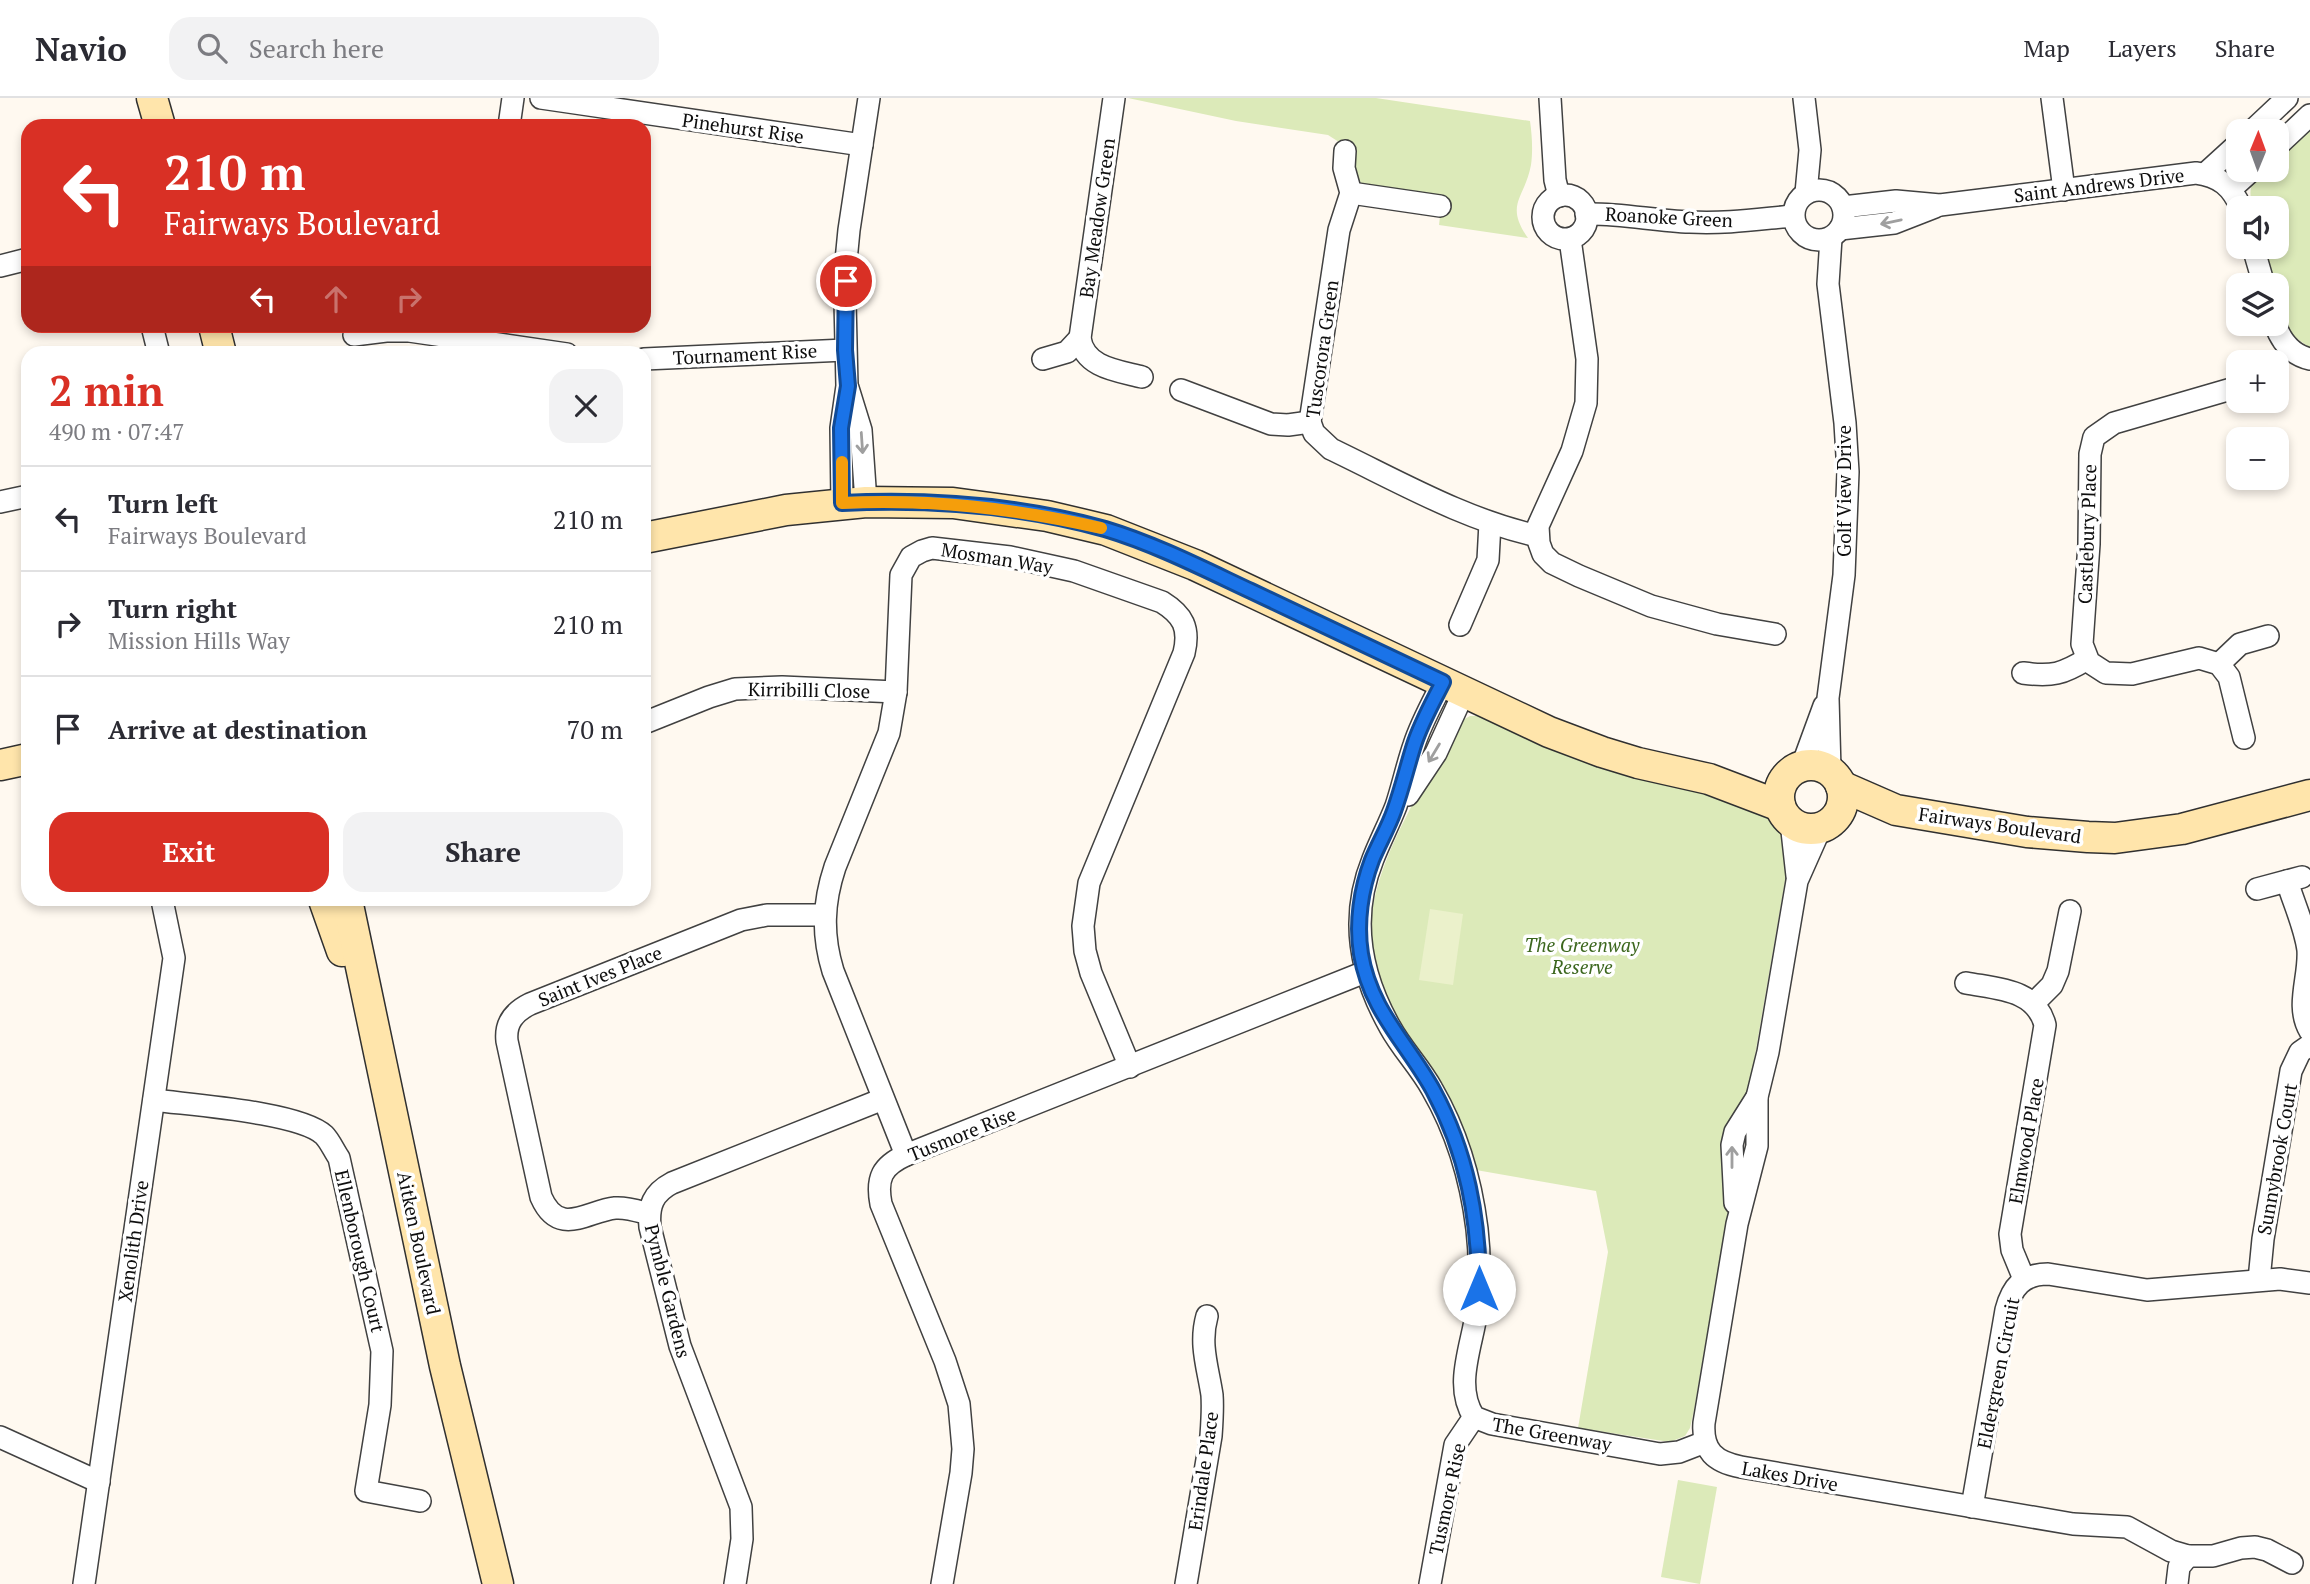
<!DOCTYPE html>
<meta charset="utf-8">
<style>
body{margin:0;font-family:"PT Serif",serif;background:#f2f2f3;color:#2b2b33;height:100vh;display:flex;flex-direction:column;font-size:26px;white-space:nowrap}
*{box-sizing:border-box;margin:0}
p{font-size:23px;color:#7c7c81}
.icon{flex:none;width:38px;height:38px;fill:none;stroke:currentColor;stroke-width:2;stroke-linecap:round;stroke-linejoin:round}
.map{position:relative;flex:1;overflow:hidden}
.drawer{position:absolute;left:21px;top:248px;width:630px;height:560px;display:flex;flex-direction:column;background:#fff;border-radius:21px;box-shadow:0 4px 10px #0003}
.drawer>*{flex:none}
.hud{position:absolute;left:21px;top:21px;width:630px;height:214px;border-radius:21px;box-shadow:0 4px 10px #0003;background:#d93025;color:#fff;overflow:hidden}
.needle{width:46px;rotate:1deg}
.fabs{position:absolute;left:2226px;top:21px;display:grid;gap:14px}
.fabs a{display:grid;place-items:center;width:63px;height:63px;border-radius:14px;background:#fff;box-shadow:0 4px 10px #0003;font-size:35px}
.pin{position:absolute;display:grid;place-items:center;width:60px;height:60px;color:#fff;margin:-30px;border:4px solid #fff;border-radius:50%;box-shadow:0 2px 7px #0007}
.me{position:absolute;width:77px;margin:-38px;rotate:0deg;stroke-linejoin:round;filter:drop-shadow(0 0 5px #0008)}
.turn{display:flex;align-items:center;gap:24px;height:147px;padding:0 28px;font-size:32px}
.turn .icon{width:91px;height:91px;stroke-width:2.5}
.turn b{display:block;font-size:49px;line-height:60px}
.lanes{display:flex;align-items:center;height:66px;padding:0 28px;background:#0003;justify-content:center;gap:35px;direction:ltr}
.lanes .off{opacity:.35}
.round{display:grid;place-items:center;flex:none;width:74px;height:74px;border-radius:21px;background:#f2f2f3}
.headline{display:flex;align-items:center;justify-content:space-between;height:119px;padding:0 28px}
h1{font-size:42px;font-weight:600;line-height:52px;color:#d93025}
.button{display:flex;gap:14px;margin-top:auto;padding:14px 28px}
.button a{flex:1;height:80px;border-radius:21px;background:#d93025;color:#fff;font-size:28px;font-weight:600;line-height:80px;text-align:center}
.button a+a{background:#f2f2f3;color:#2b2b33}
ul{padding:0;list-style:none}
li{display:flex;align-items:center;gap:21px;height:105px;padding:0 28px;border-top:2px solid #e1e1e2}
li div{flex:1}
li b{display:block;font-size:26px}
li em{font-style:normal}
header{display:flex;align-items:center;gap:42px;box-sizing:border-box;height:98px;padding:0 35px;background:#fff;border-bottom:2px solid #e1e1e2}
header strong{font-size:33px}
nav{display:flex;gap:38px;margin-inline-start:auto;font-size:24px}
.search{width:490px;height:63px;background:#f2f2f3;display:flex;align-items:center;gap:18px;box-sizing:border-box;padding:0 24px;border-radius:21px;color:#7c7c81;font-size:26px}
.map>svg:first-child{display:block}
</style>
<header>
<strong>Navio</strong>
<div class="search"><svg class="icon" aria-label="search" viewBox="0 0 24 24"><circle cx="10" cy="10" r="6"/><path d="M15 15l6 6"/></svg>Search here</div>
<nav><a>Map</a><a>Layers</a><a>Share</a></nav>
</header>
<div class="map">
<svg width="2310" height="1486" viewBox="0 0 2310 1486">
<rect width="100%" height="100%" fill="#fff9f0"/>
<g fill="#dceab9">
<path d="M1128 0H1376L1530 23C1532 37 1533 53 1531 67 1525 100 1504 106 1528 140L1439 127 1442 101 1362 86 1354 75 1353 53 1328 37 1236 23Z"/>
<path d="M2310 26V250L2292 237 2287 229 2264 149H2277V110H2253C2248 91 2250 87 2262 72H2277V57Z"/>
<path d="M1470 618H1482L1738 700 1781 722 1787 766 1785 783 1694 1312 1690 1330 1685 1338 1670 1344 1578 1330 1608 1154 1596 1093 1476 1072C1464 1041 1454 1008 1437 979 1425 958 1407 940 1395 918 1357 850 1368 798 1400 731 1418 694 1438 659 1459 624Z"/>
<polygon points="1678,1382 1717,1389 1700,1486 1661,1479"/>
</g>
<polygon fill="#ebf1cb" points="1430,811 1463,816 1453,887 1419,882"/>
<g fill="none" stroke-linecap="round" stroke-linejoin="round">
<defs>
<g id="street">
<polyline points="541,0 862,47"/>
<path d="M1114 0 1080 240C1084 270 1119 273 1142 279"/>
<polyline points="1550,0 1555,82 1559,98"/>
<polyline points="1804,0 1810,52 1806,95"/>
<polyline points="2052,0 2064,92"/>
<polyline points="509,28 513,0"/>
<polyline points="2252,33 2287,0"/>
<polyline points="2277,48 2310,17"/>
<path d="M1345 53 1344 70 1351 95 1339 132 1310 324 1314 335 1331 351C1398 383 1465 422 1538 438"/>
<polyline points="2205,76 2238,46"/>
<polyline points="2231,91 2252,72"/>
<circle cx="1819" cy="117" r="25"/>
<polyline points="1351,95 1440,108"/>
<circle cx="1565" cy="119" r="22"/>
<path d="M1843 109 1896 103 1940 107 2196 75C2220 78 2232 89 2241 110"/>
<path d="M1586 116C1621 115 1655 123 1690 124 1725 126 1759 121 1793 118"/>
<polyline points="1840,131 1894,125 1935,109"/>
<polyline points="1570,141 1587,261 1586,305 1572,353 1538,428 1539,445 1543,456 1552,465 1579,478 1651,508 1717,526 1775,536"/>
<polyline points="2253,149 2264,187"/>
<polyline points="0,168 28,161"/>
<path d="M2275 226C2281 243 2292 257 2310 261"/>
<polyline points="152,228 159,256"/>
<polyline points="354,237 386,233 409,233 567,256"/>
<polyline points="644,261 845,252"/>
<polyline points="1043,261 1067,254 1080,240"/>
<polyline points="2238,289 2114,325 2094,339 2090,356 2089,446 2082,546 2089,564 2106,575 2132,576 2199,560 2219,566 2229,579 2244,640"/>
<polyline points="848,290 861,332 866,404"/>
<polyline points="1181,292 1271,326 1288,327 1310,324"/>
<polyline points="0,404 28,398"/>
<polyline points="842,405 841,330 847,288 845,203 846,163 849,132 869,0"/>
<polyline points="1460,527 1488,462 1490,425"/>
<polyline points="2219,566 2240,546 2268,538"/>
<path d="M2023 575C2052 579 2063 576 2087 561"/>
<path d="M1443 584C1433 604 1421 625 1414 647 1407 667 1403 687 1396 708 1389 726 1380 743 1373 761 1349 820 1360 876 1390 929 1402 951 1420 969 1432 991 1457 1034 1471 1082 1477 1131 1480 1157 1480 1185 1477 1211 1473 1246 1453 1287 1474 1319L1492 1326 1660 1356 1679 1354 1705 1344"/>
<polyline points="644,625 709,599 735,591 782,589 896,594"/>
<polyline points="1802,668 1824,608"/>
<polyline points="1830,672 1828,600 1844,477 1848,374 1845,325 1828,186 1831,140"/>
<polyline points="1408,697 1436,655 1464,594"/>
<polyline points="1791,724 1797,778"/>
<path d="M1821 729 1797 783 1768 954 1757 999V1048L1737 1126 1704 1325C1702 1353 1715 1364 1741 1369L2073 1426 2127 1429 2171 1453 2188 1458H2213L2241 1450 2255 1449 2267 1452 2292 1465"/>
<path d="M2287 783C2294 806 2305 829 2308 852 2310 879 2295 908 2310 933"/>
<polyline points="2257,791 2302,779"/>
<path d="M1966 885C1997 891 2036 891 2045 927L2010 1136 2012 1152 2024 1181"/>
<polyline points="2034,905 2052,887 2058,873 2070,813"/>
<path d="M154 1002C190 1007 299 1014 324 1037 330 1043 334 1053 339 1060L382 1253 380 1307 366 1393 420 1403"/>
<path d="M906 1057 833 873C822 837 823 805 835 769L889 635 896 594 901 477 911 459 922 453 932 450 1010 459 1074 473 1162 504C1183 517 1190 530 1184 555L1089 785 1083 828 1085 853 1091 875 1130 969"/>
<polyline points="1735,1105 1732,1047 1735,1034 1757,999"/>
<path d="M649 1116C638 1113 627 1109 615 1110 587 1113 559 1140 541 1099L507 943C505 925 514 914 530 906L741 822 767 817H825"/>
<polyline points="2259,1182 2263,1141 2291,973 2300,954 2310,947"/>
<polyline points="0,1339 99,1384"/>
<path d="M1972 1409 2006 1212C2012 1189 2023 1176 2048 1176L2147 1192 2280 1181 2310 1185"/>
<polyline points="84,1486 174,860 162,802"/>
<path d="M735 1486 742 1441 741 1409 680 1248 650 1129C648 1108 653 1095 672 1085L883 1001"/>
<path d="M942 1486 961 1375 963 1351 959 1306 945 1263 881 1106C876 1080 882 1068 906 1057L1365 874"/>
<path d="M1186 1486 1211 1338C1212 1324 1213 1311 1212 1297 1208 1270 1199 1246 1207 1218"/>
<polyline points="1430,1486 1455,1347 1474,1319"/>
<polyline points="2177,1486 2179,1469 2188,1458"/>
</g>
<g id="secondary">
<polyline points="152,0 160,28"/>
<polyline points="214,228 221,256"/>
<polyline points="644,440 786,412 866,404 953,405 1047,418 1106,432 1195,467 1549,634 1602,654 1638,665 1709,681 1780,708"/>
<circle cx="1811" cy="699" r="32"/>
<polyline points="0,667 28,661"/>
<polyline points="1841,688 1896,712 2027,734 2088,739 2115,740 2182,731 2310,697"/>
<polyline points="324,802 342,853"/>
<polyline points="347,802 445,1268 498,1486"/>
</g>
</defs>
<use href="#street" stroke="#414141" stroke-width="24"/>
<use href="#secondary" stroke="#303030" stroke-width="33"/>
<use href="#street" stroke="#fff" stroke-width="21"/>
<use href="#secondary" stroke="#ffe5ab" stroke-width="30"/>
</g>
<defs><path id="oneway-shaft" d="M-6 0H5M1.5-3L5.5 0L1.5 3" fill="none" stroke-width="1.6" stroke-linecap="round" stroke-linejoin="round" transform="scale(1.75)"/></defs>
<g stroke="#9f9f9f">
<use href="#oneway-shaft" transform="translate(1891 124) rotate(168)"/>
<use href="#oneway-shaft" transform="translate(862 345) rotate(86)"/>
<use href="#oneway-shaft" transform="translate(1434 655) rotate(121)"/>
<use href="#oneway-shaft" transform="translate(1732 1059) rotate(-90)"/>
</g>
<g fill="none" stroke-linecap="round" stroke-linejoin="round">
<defs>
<path id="route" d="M846 183 845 252 848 288 841 330 842 405C930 401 1020 407 1105 431 1155 446 1204 471 1251 493 1315 523 1379 553 1443 584 1433 604 1421 625 1414 647 1407 669 1402 691 1394 713 1388 730 1379 745 1372 762 1361 791 1356 825 1361 856 1370 912 1407 945 1433 992 1467 1055 1479 1120 1479 1191"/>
</defs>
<use href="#route" stroke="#114b97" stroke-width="18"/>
<use href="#route" stroke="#1a73e8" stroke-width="12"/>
<path stroke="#f59e0b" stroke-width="12" d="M842 364V405C932 401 1013 410 1101 430"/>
</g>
<g text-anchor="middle" stroke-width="7" stroke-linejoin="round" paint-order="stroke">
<g font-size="19" fill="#0e0e0e" stroke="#fff">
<text transform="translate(743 30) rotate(8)" y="7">Pinehurst Rise</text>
<text transform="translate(2099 87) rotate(-7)" y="7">Saint Andrews Drive</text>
<text transform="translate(1669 119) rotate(3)" y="7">Roanoke Green</text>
<text transform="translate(1097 120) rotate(-82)" y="7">Bay Meadow Green</text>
<text transform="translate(1322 251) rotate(-82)" y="7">Tuscorora Green</text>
<text transform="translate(745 256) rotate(-3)" y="7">Tournament Rise</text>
<text transform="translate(1844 393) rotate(-90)" y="7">Golf View Drive</text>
<text transform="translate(2087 436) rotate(-88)" y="7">Castlebury Place</text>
<text transform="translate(997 460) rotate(9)" y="7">Mosman Way</text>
<text transform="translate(809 592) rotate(1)" y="7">Kirribilli Close</text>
<text transform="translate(2000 727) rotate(8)" y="7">Fairways Boulevard</text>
<text transform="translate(600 878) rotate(-22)" y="7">Saint Ives Place</text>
<text transform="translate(962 1036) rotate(-22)" y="7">Tusmore Rise</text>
<text transform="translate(2026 1043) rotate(-80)" y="7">Elmwood Place</text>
<text transform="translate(2277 1061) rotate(-80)" y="7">Sunnybrook Court</text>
<text transform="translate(133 1143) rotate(-82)" y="7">Xenolith Drive</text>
<text transform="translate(419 1145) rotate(78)" y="7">Aitken Boulevard</text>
<text transform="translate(360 1153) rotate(77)" y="7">Ellenborough Court</text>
<text transform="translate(668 1193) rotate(76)" y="7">Pymble Gardens</text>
<text transform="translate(1998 1275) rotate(-79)" y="7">Eldergreen Circuit</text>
<text transform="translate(1552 1336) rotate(10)" y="7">The Greenway</text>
<text transform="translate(1203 1373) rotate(-82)" y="7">Erindale Place</text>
<text transform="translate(1790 1378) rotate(10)" y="7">Lakes Drive</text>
<text transform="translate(1447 1401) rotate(-78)" y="7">Tusmore Rise</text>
</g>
<g font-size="19" font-style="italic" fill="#3c671e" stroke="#fff">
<text x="1582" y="854">The Greenway<tspan x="1582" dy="22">Reserve</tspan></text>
</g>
</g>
</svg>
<div class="fabs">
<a><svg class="needle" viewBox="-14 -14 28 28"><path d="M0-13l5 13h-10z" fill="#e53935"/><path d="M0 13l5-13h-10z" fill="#7c7c81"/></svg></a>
<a><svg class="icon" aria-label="sound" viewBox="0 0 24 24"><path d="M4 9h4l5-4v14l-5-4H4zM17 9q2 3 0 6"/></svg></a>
<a><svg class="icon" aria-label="layers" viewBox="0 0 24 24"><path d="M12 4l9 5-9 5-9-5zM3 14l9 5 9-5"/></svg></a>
<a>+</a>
<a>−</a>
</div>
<div class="pin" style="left:846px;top:183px;background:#d93025"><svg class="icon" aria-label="arrive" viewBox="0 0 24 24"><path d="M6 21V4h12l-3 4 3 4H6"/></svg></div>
<svg class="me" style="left:1479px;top:1191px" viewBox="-20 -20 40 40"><circle r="19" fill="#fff"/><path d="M0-13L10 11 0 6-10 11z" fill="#1a73e8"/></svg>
<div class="hud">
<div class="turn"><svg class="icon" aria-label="left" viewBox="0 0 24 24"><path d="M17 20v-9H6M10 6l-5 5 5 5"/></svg><div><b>210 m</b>Fairways Boulevard</div></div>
<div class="lanes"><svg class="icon" aria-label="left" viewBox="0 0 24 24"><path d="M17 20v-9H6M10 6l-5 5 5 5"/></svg><svg class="icon off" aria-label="ahead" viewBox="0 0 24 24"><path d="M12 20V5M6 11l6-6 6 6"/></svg><svg class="icon off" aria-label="right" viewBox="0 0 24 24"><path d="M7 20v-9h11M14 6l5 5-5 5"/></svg></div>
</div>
<section class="drawer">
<div class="headline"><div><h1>2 min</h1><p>490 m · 07:47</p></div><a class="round"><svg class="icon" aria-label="close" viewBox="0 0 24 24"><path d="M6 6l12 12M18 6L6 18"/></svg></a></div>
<ul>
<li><svg class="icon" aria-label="left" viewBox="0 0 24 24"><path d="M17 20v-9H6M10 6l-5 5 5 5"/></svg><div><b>Turn left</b><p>Fairways Boulevard</p></div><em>210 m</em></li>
<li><svg class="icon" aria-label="right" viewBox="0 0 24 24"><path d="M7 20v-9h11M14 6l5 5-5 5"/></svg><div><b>Turn right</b><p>Mission Hills Way</p></div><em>210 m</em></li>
<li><svg class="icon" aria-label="arrive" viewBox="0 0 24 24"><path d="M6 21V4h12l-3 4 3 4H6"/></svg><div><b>Arrive at destination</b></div><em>70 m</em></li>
</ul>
<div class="button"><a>Exit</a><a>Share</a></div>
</section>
</div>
